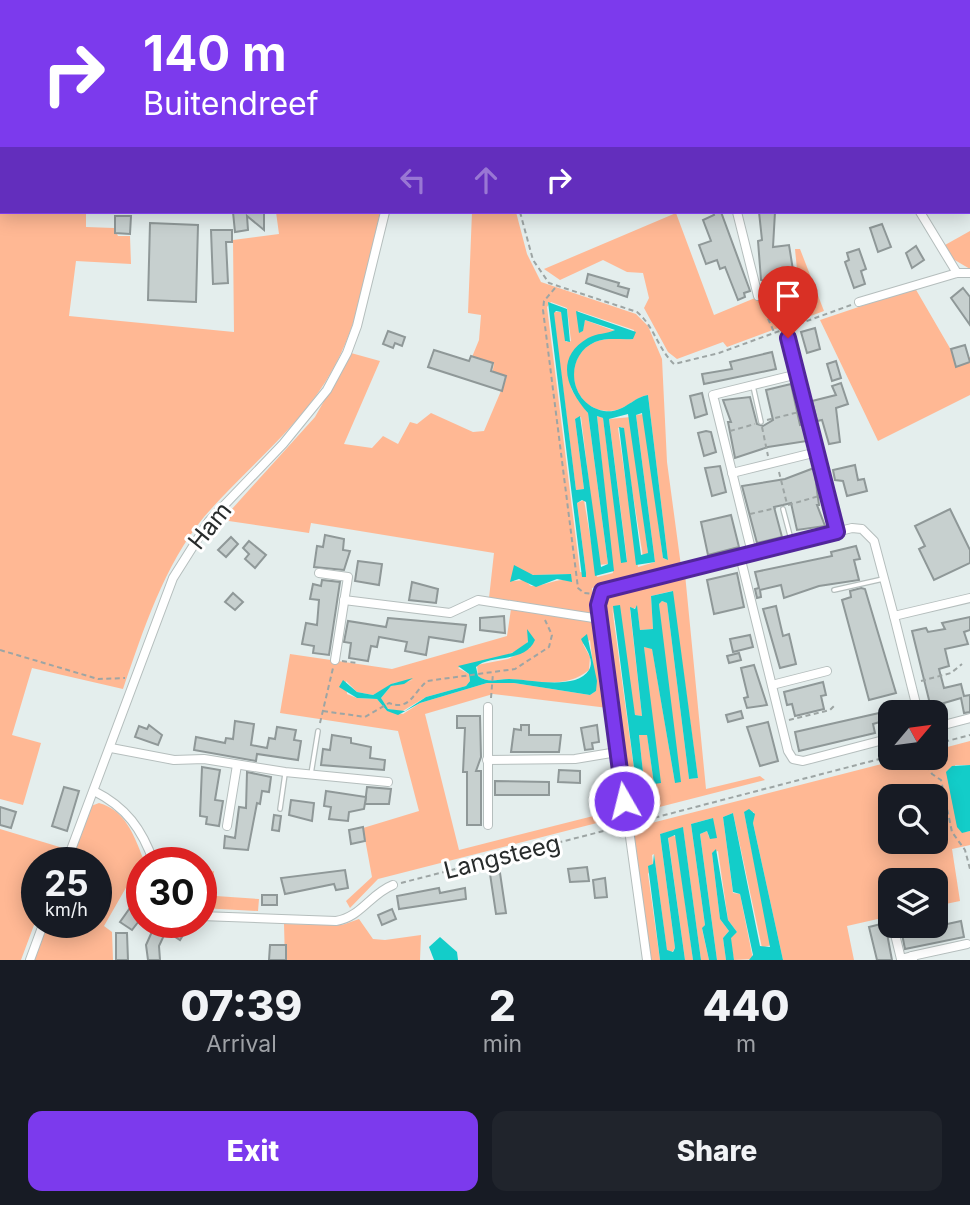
<!DOCTYPE html>
<style>
body{margin:0;font-family:Inter,sans-serif;background:#20242c;color:#f1f3f6;height:100vh;display:flex;flex-direction:column;font-size:26px;white-space:nowrap}
*{box-sizing:border-box;margin:0}
p{font-size:23px;color:#9ea1a6}
.icon{flex:none;width:38px;height:38px;fill:none;stroke:currentColor;stroke-width:2;stroke-linecap:round;stroke-linejoin:round}
.map{position:relative;height:960px;overflow:hidden}
.panel{display:flex;flex-direction:column;background:#171b24;flex:1}
.panel>*{flex:none}
.banner{position:absolute;left:0px;top:0px;width:971px;height:214px;box-shadow:0 4px 18px #0003;background:#7c3aed;color:#fff;overflow:hidden}
.needle{width:46px;rotate:61deg}
.fabs{position:absolute;left:878px;top:700px;display:grid;gap:14px}
.fabs a{display:grid;place-items:center;width:70px;height:70px;border-radius:14px;background:#171b24;box-shadow:0 4px 18px #0003;font-size:35px}
.speed{position:absolute;left:21px;top:847px;display:flex;gap:14px;font-size:35px;font-weight:700;text-align:center}
.speed>*{display:grid;place-content:center;width:91px;height:91px;border-radius:50%;background:#171b24;box-shadow:0 4px 18px #0003;line-height:1}
.speed small{font-size:18px;font-weight:400}
.speed .limit{border:10px solid #d22;background:#fff;color:#111}
.pin{position:absolute;display:grid;place-items:center;width:60px;height:60px;color:#fff;margin:-72px -30px;border-radius:50% 50% 50% 0;rotate:-45deg;box-shadow:0 0 7px #0007}
.pin .icon{rotate:45deg}
.me{position:absolute;width:77px;margin:-38px;rotate:352deg;stroke-linejoin:round;filter:drop-shadow(0 0 5px #0008)}
.turn{display:flex;align-items:center;gap:24px;height:147px;padding:0 28px;font-size:32px}
.turn .icon{width:91px;height:91px;stroke-width:2.5}
.turn b{display:block;font-size:49px;line-height:60px}
.lanes{display:flex;align-items:center;height:66px;padding:0 28px;background:#0003;justify-content:center;gap:35px;direction:ltr}
.lanes .off{opacity:.35}
.eta{display:flex;justify-content:space-evenly;align-items:center;height:119px;text-align:center}
.eta b{font-size:42px;font-weight:800;line-height:49px}
.primary-button{display:flex;gap:14px;margin-top:auto;padding:14px 28px}
.primary-button a{flex:1;height:80px;border-radius:14px;background:#7c3aed;color:#fff;font-size:28px;font-weight:800;line-height:80px;text-align:center}
.primary-button a+a{background:#20242c;color:#f1f3f6}
.map>svg:first-child{display:block}
</style>
<div class="map">
<svg width="970" height="960" viewBox="0 0 970 960">
<rect width="100%" height="100%" fill="#e4eeed"/>
<g fill="#ffb894" fill-rule="evenodd">
<polygon points="181,0 426,0 426,2"/>
<polygon points="822,0 970,0 970,62 970,2 817,2"/>
<path d="M0 81 2 212H86V227L114 228 118 236H130L131 264 76 261 69 316 234 332 233 240 279 234 276 212H380C368 265 360 321 333 369 302 426 246 468 204 517 164 565 143 631 123 689L32 668 12 735 41 743 23 805 0 799Z"/>
<path d="M472 212H516L527 254 541 282 636 314 648 326 662 359 667 462 681 566 592 588 595 609 591 614 489 598 494 553 311 523 309 533 222 520 315 417 351 353 380 361 344 444 372 448 383 436 398 444 410 422 417 424 431 413 473 432 484 431 506 379 492 374 494 364 472 357 479 340 481 315 468 313ZM551 302 567 308 571 341 566 342 561 312H554V318L576 490 584 489 575 419 581 417 599 565 608 564 588 413C566 383 568 390 574 352L615 331 585 320 582 332 578 311 634 330 633 339C620 340 607 337 595 342 560 357 571 411 609 411 625 411 635 397 648 395L668 560 663 558 644 414 636 415 655 562 638 567 618 428 622 427 643 557 648 553 631 417 609 419 627 560 622 562 603 418 597 416 613 573 597 577 584 500 577 503 586 573 580 572 547 307ZM513 571 534 575 571 574V581C555 577 546 587 531 586L524 580 514 581Z"/>
<polygon points="676,213 714,315 798,280 795,249 800,249 824,311 727,347 723,342 677,359 668,352 644,308 649,298 643,273 627,272 603,260 560,280 544,269"/>
<polygon points="970,231 970,269 953,259 945,245"/>
<polygon points="915,288 958,362 970,357 970,395 878,441 820,320"/>
<path d="M685 574 706 789 760 776 765 780 378 879 350 908 346 901 372 877 363 828 419 811 398 731 280 713 290 654 392 669 507 636 511 609 590 621 597 626 608 708 493 694 425 714 459 850 629 807 602 600 608 593ZM672 591 698 778 689 779 667 603 662 601 659 604 675 783 652 648 644 647 654 784 647 734 639 735 645 791H637L612 607 635 715 642 716 630 610 637 607 640 630 653 629 651 596ZM529 639 530 648 508 659 477 665 478 676C489 684 497 679 509 679 536 680 565 690 589 670L590 657 583 644 590 640 596 691 590 695 514 683H487L420 703 403 714 387 711 377 699 357 698 347 694 346 681 357 692 373 695 394 683 413 680 391 686 381 698 385 708 401 712 426 697 466 686 470 681 469 674 458 668C475 662 524 656 529 639Z"/>
<path d="M970 741V765H955L966 832 970 831V845L952 849 960 901 936 906V880H891V916L847 926 854 960H783L753 823 754 812H744L771 945 762 948 733 813 723 817 733 893 740 894 753 959 734 960 730 938 737 932 728 920 718 851 712 853 720 919 729 931 723 938 726 960H717L700 834 707 831 709 837 713 818 691 824 705 925 702 929 709 960H701L683 828 660 834 675 948 672 952 667 951 654 854 652 855 653 865 648 874 660 960H651L632 828 905 758H936V750ZM891 796H936V842H891Z"/>
<path d="M99 803C125 810 134 835 143 858L104 926 112 932 113 960H33L47 922H96V863H70L91 806Z"/>
<polygon points="0,829 63,848 57,863 37,863 37,917 21,960 0,960"/>
<polygon points="672,835 676,837 693,960 685,960 668,837"/>
<polygon points="214,871 212,891 216,896 259,899 258,911 201,908 203,874"/>
<polygon points="359,919 373,939 385,940 421,935 420,960 285,960 284,924 342,925"/>
</g>
<g fill="#13cdc9">
<path d="M548 302 567 309 570 342 565 341 561 312 556 311 554 313 576 490 584 489 575 419 580 416 601 567 608 564 588 413C568 391 553 358 588 338 597 333 607 334 615 330L585 320 583 331 579 333 576 311 636 332 633 339C620 340 607 337 595 342 563 356 569 405 604 411 623 414 633 397 648 395L668 560 663 558 642 413 636 415 655 562 636 565 619 427 624 428 641 555 648 553 628 414 609 419 627 562 621 563 603 418 597 416 614 571 595 576 586 502 582 500 577 503 586 573V577H582Z"/>
<polygon points="514,565 533,575 571,574 572,582 557,579 536,587 519,579 510,582"/>
<polygon points="673,591 698,778 689,779 667,603 662,601 659,604 681,782 675,783 652,649 644,647 661,783 654,784 647,735 639,735 645,791 641,793 637,791 613,606 620,605 635,715 642,716 630,607 635,609 637,605 640,630 653,629 651,596"/>
<path d="M527 629 535 640C525 664 489 654 476 667L478 676C489 684 497 679 509 679 528 679 576 691 589 670 595 659 585 648 581 639L587 634 597 681 596 691 590 695 514 683H487L420 703 398 715 387 711 377 699 357 698 339 687 343 680 357 692 373 695 391 684 413 678 404 684 391 686 381 698 388 709 405 711 426 697 466 686 470 681 469 674 458 666 512 653 528 642Z"/>
<polygon points="970,765 970,831 962,833 957,827 946,772 952,766"/>
<polygon points="749,809 755,814 753,823 783,960 749,960 753,955 740,894 733,892 723,817 733,813 760,946 770,947 744,812"/>
<polygon points="713,818 717,838 710,839 707,831 700,834 717,960 709,960 702,928 705,925 691,824"/>
<polygon points="683,827 701,960 693,960 675,835 668,838 685,960 660,960 648,866 653,864 654,854 667,950 673,952 675,948 660,834"/>
<polygon points="716,849 728,920 737,932 731,938 734,960 726,960 723,938 729,931 720,919 712,853"/>
<polygon points="440,937 457,952 458,960 434,960 429,947"/>
</g>
<g fill="#c7d0cf" stroke="#8f9898" stroke-width="2">
<polygon points="233,212 264,212 264,230 247,216 248,230 235,232"/>
<polygon points="713,212 721,212 749,288 750,291 744,293 745,297 738,300 725,267 720,269 717,260 706,264 699,245 711,241 703,220 714,215"/>
<polygon points="759,212 775,212 773,247 789,245 793,270 775,272 776,284 761,280 758,241 762,240"/>
<polygon points="115,216 131,216 130,234 115,233"/>
<polygon points="150,223 198,225 196,302 148,300"/>
<polygon points="882,224 891,247 878,252 870,228"/>
<polygon points="211,230 232,230 232,242 226,242 228,283 213,284"/>
<polygon points="916,246 924,260 912,268 906,253"/>
<polygon points="859,249 866,269 861,271 865,284 854,288 845,262 849,260 847,253"/>
<polygon points="588,274 619,283 618,286 629,289 627,297 586,283"/>
<polygon points="963,288 970,297 970,325 951,298"/>
<polygon points="815,328 820,349 807,353 801,332"/>
<polygon points="388,331 405,337 402,346 395,343 393,348 383,344"/>
<polygon points="965,345 970,362 956,367 951,349"/>
<polygon points="434,350 469,361 471,356 493,363 491,371 506,376 502,391 428,367"/>
<polygon points="772,352 776,369 704,384 702,374 732,369 730,362"/>
<polygon points="836,361 841,378 832,381 827,364"/>
<polygon points="841,383 848,404 836,408 840,442 829,444 822,420 817,421 812,401 836,395 832,386"/>
<polygon points="791,384 800,425 803,424 807,441 768,447 735,458 728,422 731,422 723,400 750,397 757,424 763,426 773,420 766,390"/>
<polygon points="702,393 707,414 695,418 690,396"/>
<polygon points="706,431 711,432 716,452 704,456 698,433"/>
<polygon points="855,465 858,480 864,479 867,491 847,496 843,481 835,480 833,470"/>
<polygon points="720,466 726,492 712,496 705,468"/>
<polygon points="814,468 819,505 817,505 825,526 797,530 791,503 783,505 774,507 782,537 757,543 742,486 785,479"/>
<polygon points="950,509 970,550 970,563 934,580 919,549 925,546 915,526"/>
<polygon points="731,515 739,547 708,555 701,522"/>
<polygon points="325,535 344,539 343,550 350,551 344,570 314,567 317,546 323,547"/>
<polygon points="231,537 238,544 226,557 218,550"/>
<polygon points="249,541 266,555 255,568 245,559 249,554 243,548"/>
<polygon points="856,546 860,559 854,560 859,580 819,586 784,598 781,585 760,590 761,597 757,598 755,589 759,588 755,572 832,556 831,552"/>
<polygon points="358,561 382,564 379,585 355,581"/>
<polygon points="737,573 744,607 714,614 707,580"/>
<polygon points="322,580 340,582 329,655 313,653 314,646 302,644 306,623 317,625 319,600 310,599 313,584 321,586"/>
<polygon points="412,582 438,589 436,603 409,600"/>
<polygon points="861,588 865,589 896,693 869,700 842,600 851,597 850,591"/>
<polygon points="233,593 243,602 235,610 225,602"/>
<polygon points="776,606 783,636 789,634 796,664 780,668 763,609"/>
<polygon points="504,616 505,633 480,630 480,618"/>
<polygon points="970,617 970,630 964,632 968,644 945,649 949,666 939,669 944,688 961,684 964,696 970,695 970,712 964,713 961,698 944,703 945,709 932,712 912,631 926,628 928,632 945,629 942,623"/>
<polygon points="388,618 466,625 463,642 429,637 426,655 405,651 407,642 379,637 377,647 371,646 368,661 349,658 351,643 344,642 348,621 386,627"/>
<polygon points="750,635 753,647 733,652 730,639"/>
<polygon points="739,653 741,660 729,663 727,656"/>
<polygon points="754,665 767,705 747,708 744,698 748,697 741,668"/>
<polygon points="823,682 826,695 821,696 824,709 795,716 792,704 787,705 784,692"/>
<polygon points="741,711 743,718 728,722 726,715"/>
<polygon points="888,711 890,719 873,724 875,733 799,751 795,732"/>
<polygon points="457,716 480,716 481,757 476,771 481,771 481,825 467,825 467,772 463,772 465,728 457,728"/>
<polygon points="235,721 254,724 251,745 267,748 269,738 275,739 277,727 296,730 294,740 301,741 298,760 257,754 256,761 194,750 196,737 225,743 226,738 233,739"/>
<polygon points="768,722 778,761 760,766 747,727"/>
<polygon points="149,725 162,735 158,745 135,737 139,726 147,729"/>
<polygon points="521,725 529,725 529,735 561,735 559,752 511,752 514,729 521,730"/>
<polygon points="597,725 599,742 592,743 593,749 585,750 581,728"/>
<polygon points="332,735 351,738 351,743 371,747 370,758 385,760 384,770 321,765 323,749 330,750"/>
<polygon points="202,767 220,770 215,800 223,801 219,826 206,824 207,817 200,816"/>
<polygon points="559,770 580,771 580,783 558,782"/>
<polygon points="247,772 271,777 269,792 262,791 260,804 257,803 248,850 224,848 225,836 235,838 239,807 246,808"/>
<polygon points="495,781 549,782 549,795 495,795"/>
<polygon points="64,787 79,791 67,831 52,826"/>
<polygon points="367,787 391,789 389,804 365,804"/>
<polygon points="326,791 366,797 364,809 349,812 348,821 329,819 331,807 324,806"/>
<polygon points="291,800 314,803 312,821 289,815"/>
<polygon points="0,807 16,812 11,828 0,825"/>
<polygon points="274,815 281,816 279,831 272,830"/>
<polygon points="363,827 365,841 351,844 349,830"/>
<polygon points="587,867 589,881 570,882 568,869"/>
<polygon points="345,870 348,888 336,890 334,884 285,894 281,878"/>
<polygon points="500,873 506,913 496,914 490,874"/>
<polygon points="605,878 607,897 595,898 593,880"/>
<polygon points="439,888 440,893 465,888 466,899 399,909 397,896"/>
<polygon points="142,891 142,917 132,930 120,922"/>
<rect x="262" y="895" width="15" height="10"/>
<polygon points="392,909 396,919 382,925 378,915"/>
<polygon points="961,921 964,937 905,949 902,934"/>
<polygon points="151,922 170,922 185,932 180,940 166,931 159,946 160,960 148,960 146,945 155,925"/>
<polygon points="885,923 892,960 877,960 869,927"/>
<polygon points="116,933 127,933 128,960 116,960"/>
<polygon points="270,945 286,945 286,960 269,960"/>
</g>
<g fill="none" stroke-linecap="round" stroke-linejoin="round">
<defs>
<g id="lane">
<polyline points="753,386 761,422"/>
<polyline points="783,509 792,543"/>
<polyline points="834,590 883,579"/>
<polyline points="311,774 318,731"/>
<polyline points="280,809 285,774"/>
</g>
<g id="street">
<polyline points="93,0 93,2"/>
<polyline points="429,2 430,0"/>
<polyline points="970,168 970,167"/>
<polyline points="737,212 758,296"/>
<polyline points="920,212 957,273"/>
<polyline points="859,302 957,273 970,273"/>
<polyline points="788,338 798,374"/>
<polyline points="732,473 817,452"/>
<polyline points="752,553 713,395 798,374 837,532"/>
<polyline points="740,556 788,751 793,759 803,761 891,738"/>
<polyline points="319,573 348,577 335,660"/>
<polyline points="344,600 450,613 478,600 600,619"/>
<polyline points="894,616 918,712"/>
<polyline points="772,685 827,671"/>
<polyline points="936,727 970,718"/>
<polyline points="111,748 174,760 204,759 285,772 388,782"/>
<polyline points="487,760 575,759 617,752"/>
<path d="M94 791C126 807 142 829 154 863"/>
<polyline points="488,825 488,707"/>
<polyline points="227,826 237,765"/>
<polyline points="66,863 173,578 209,521 283,444 327,390 347,353 357,326 385,212"/>
<path d="M201 916 336 921C361 917 370 894 393 885"/>
<polyline points="893,926 901,959 912,956"/>
<polyline points="30,960 44,922"/>
<polyline points="647,960 598,605 602,591 852,528 862,529 874,541 894,616 970,598"/>
<polyline points="913,960 912,956 967,944"/>
</g>
</defs>
<use href="#lane" stroke="#b5bebd" stroke-width="6"/>
<use href="#street" stroke="#b5bebd" stroke-width="10"/>
<g stroke="#9da5a4" stroke-width="2" stroke-dasharray="5 3.5" stroke-linecap="butt">
<path d="M520 212 533 260 549 283 637 312C654 326 658 349 674 364L719 353 851 305"/>
<polyline points="555,288 544,301 543,310 578,588 584,593 593,594"/>
<polyline points="761,303 774,332"/>
<polyline points="767,420 799,412"/>
<polyline points="762,427 768,456"/>
<polyline points="730,431 755,424"/>
<polyline points="779,472 787,504"/>
<polyline points="788,505 819,496"/>
<polyline points="750,514 776,508"/>
<polyline points="0,650 98,679 125,678"/>
<polyline points="342,661 357,663"/>
<polyline points="921,681 951,673 962,664"/>
<polyline points="491,698 493,673"/>
<path d="M323 711 365 717 389 703C410 711 413 693 427 681L515 669 549 647 552 635 545 620"/>
<polyline points="789,720 830,710 836,704"/>
<polyline points="320,723 333,668"/>
<polyline points="936,744 970,735"/>
<polyline points="923,758 932,774 941,780 952,832 965,850 970,869"/>
<polyline points="638,822 891,756"/>
<polyline points="401,883 619,827"/>
</g>
<use href="#lane" stroke="#fff" stroke-width="3.5"/>
<use href="#street" stroke="#fff" stroke-width="8"/>
</g>
<g fill="none" stroke-linecap="round" stroke-linejoin="round">
<defs>
<polyline id="route" points="624,801 598,605 602,591 837,532 788,338"/>
</defs>
<use href="#route" stroke="#51269a" stroke-width="18"/>
<use href="#route" stroke="#7c3aed" stroke-width="12"/>
</g>
<g text-anchor="middle" stroke-width="6" stroke-linejoin="round" paint-order="stroke">
<g font-size="24" fill="#272b2b" stroke="#fff">
<text transform="translate(210 526) rotate(-51)" y="8">Ham</text>
<text transform="translate(502 857) rotate(-14)" y="8">Langsteeg</text>
</g>
</g>
</svg>
<div class="fabs">
<a><svg class="needle" viewBox="-14 -14 28 28"><path d="M0-13l5 13h-10z" fill="#e53935"/><path d="M0 13l5-13h-10z" fill="#9ea1a6"/></svg></a>
<a><svg class="icon" aria-label="search" viewBox="0 0 24 24"><circle cx="10" cy="10" r="6"/><path d="M15 15l6 6"/></svg></a>
<a><svg class="icon" aria-label="layers" viewBox="0 0 24 24"><path d="M12 4l9 5-9 5-9-5zM3 14l9 5 9-5"/></svg></a>
</div>
<div class="speed"><div>25<small>km/h</small></div><div class="limit">30</div></div>
<div class="pin" style="left:788px;top:338px;background:#d93025"><svg class="icon" aria-label="arrive" viewBox="0 0 24 24"><path d="M6 21V4h12l-3 4 3 4H6"/></svg></div>
<svg class="me" style="left:624px;top:801px" viewBox="-20 -20 40 40"><circle r="17" fill="#7c3aed" stroke="#fff" stroke-width="3"/><path d="M0-11L8 9 0 5-8 9z" fill="#fff"/></svg>
<div class="banner">
<div class="turn"><svg class="icon" aria-label="right" viewBox="0 0 24 24"><path d="M7 20v-9h11M14 6l5 5-5 5"/></svg><div><b>140 m</b>Buitendreef</div></div>
<div class="lanes"><svg class="icon off" aria-label="left" viewBox="0 0 24 24"><path d="M17 20v-9H6M10 6l-5 5 5 5"/></svg><svg class="icon off" aria-label="ahead" viewBox="0 0 24 24"><path d="M12 20V5M6 11l6-6 6 6"/></svg><svg class="icon" aria-label="right" viewBox="0 0 24 24"><path d="M7 20v-9h11M14 6l5 5-5 5"/></svg></div>
</div>
</div>
<section class="panel">
<div class="eta">
<div><b>07:39</b><p>Arrival</p></div>
<div><b>2</b><p>min</p></div>
<div><b>440</b><p>m</p></div>
</div>
<div class="primary-button"><a>Exit</a><a>Share</a></div>
</section>
